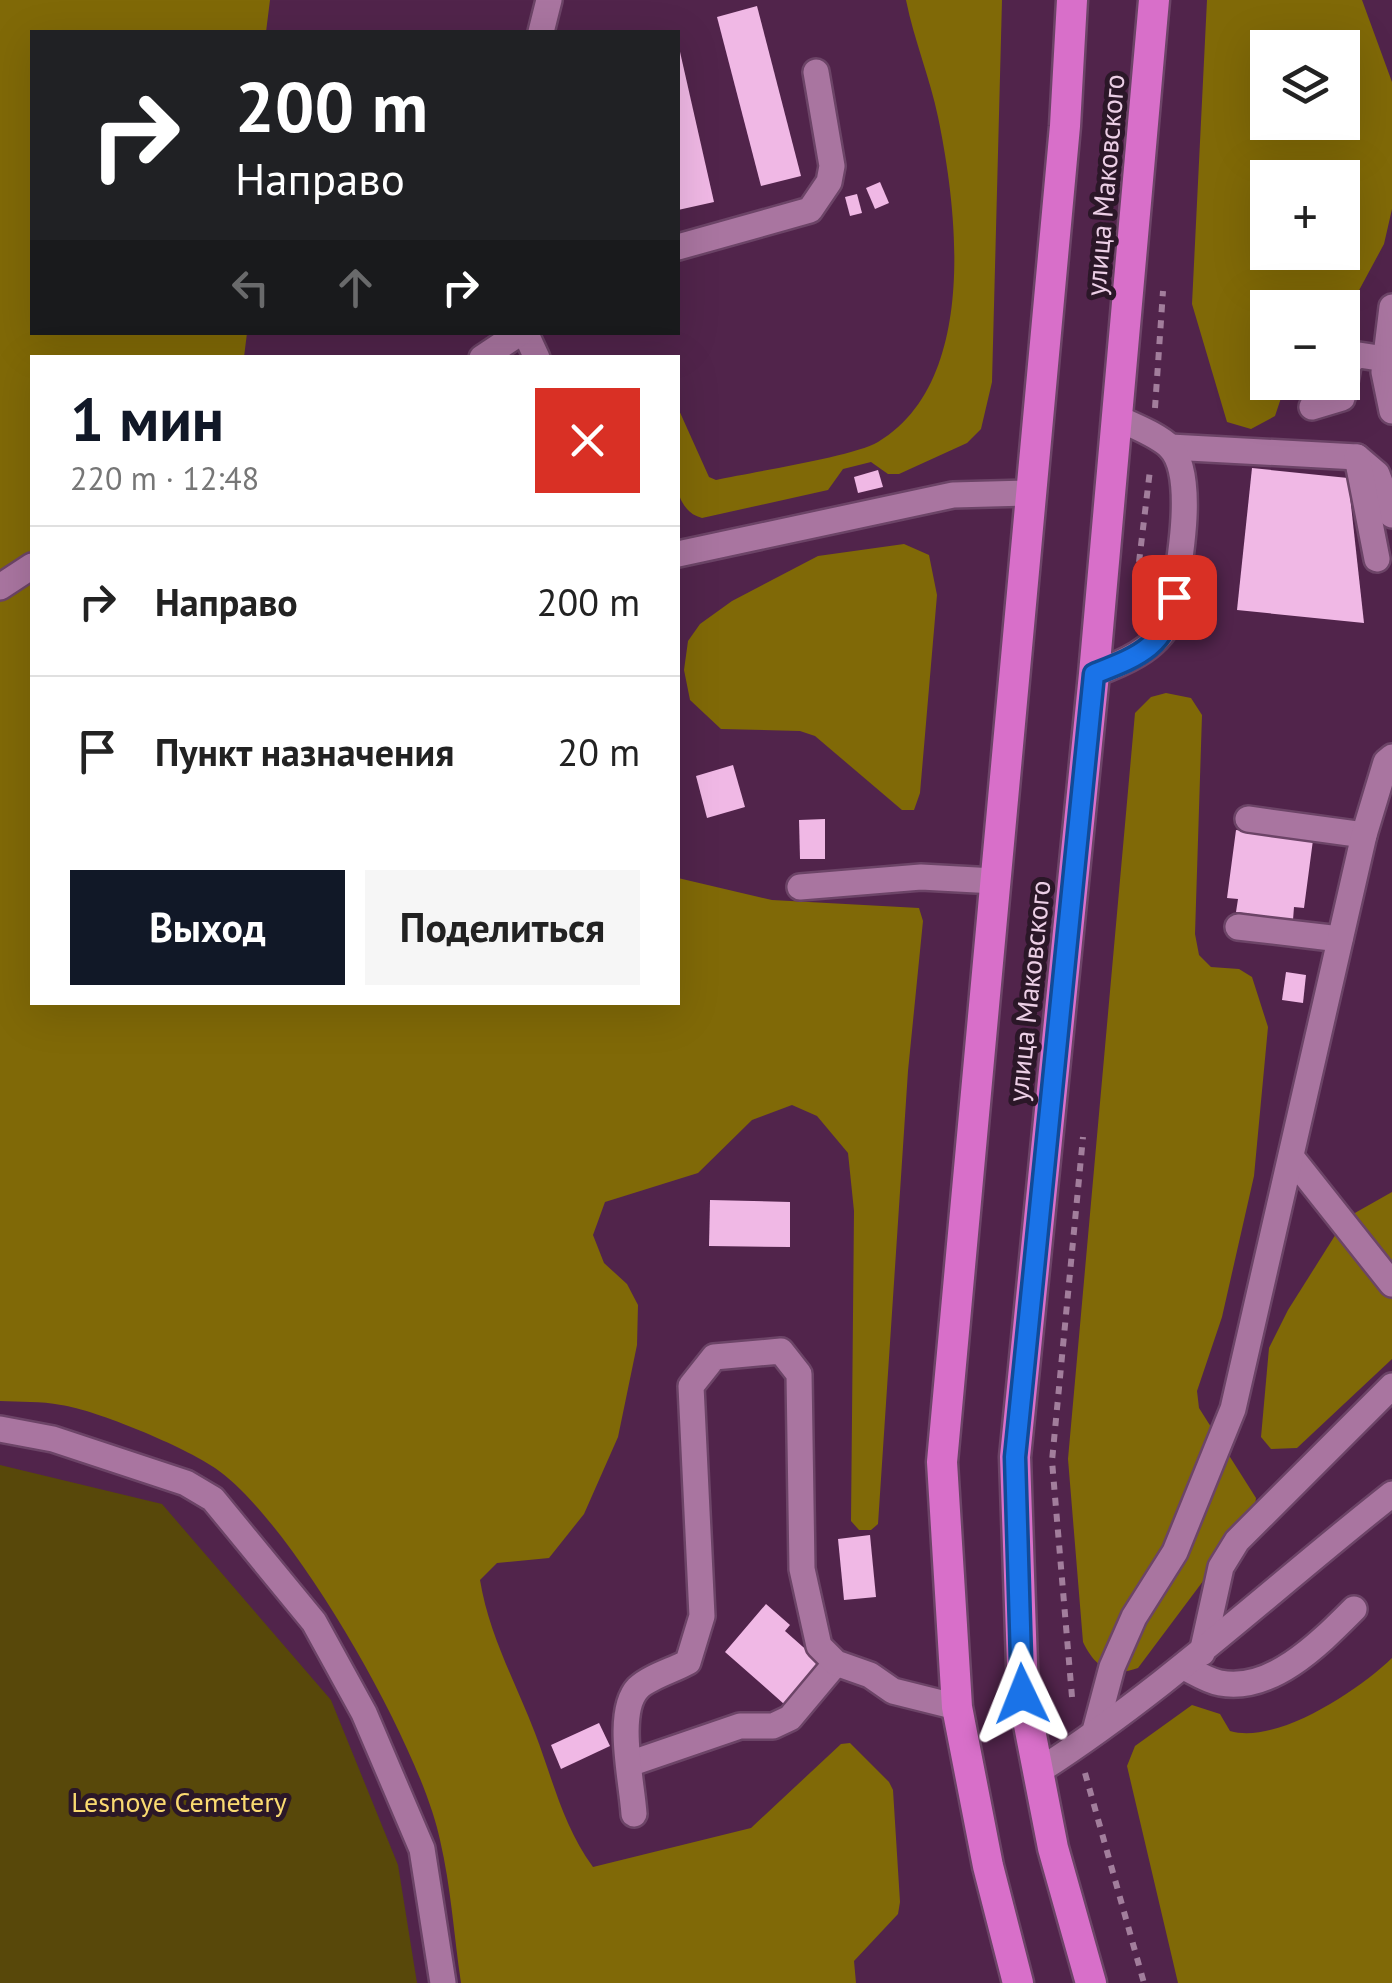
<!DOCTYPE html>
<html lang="ru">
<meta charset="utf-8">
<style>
body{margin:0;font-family:"PT Sans",sans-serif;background:#f6f6f6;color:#222;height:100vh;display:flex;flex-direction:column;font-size:38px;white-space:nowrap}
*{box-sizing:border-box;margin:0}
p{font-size:32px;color:#767676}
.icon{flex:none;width:55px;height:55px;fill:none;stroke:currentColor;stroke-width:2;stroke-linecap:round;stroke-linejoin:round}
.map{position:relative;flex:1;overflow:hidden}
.panel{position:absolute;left:30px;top:355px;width:650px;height:650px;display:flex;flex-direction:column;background:#fff;border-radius:0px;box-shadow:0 10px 40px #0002}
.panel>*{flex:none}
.guide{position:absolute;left:30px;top:30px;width:650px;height:305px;border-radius:0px;box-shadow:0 10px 40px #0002;background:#202124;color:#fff;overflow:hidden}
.controls{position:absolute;left:1250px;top:30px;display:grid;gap:20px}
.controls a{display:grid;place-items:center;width:110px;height:110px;border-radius:0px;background:#fff;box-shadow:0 10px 40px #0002;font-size:50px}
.pin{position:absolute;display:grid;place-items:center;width:85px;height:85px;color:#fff;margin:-42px;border-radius:20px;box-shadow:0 5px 15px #0006}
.me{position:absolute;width:110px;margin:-55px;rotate:358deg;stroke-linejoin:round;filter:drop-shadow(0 0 8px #0008)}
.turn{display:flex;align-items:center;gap:35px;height:210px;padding:0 40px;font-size:45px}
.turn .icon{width:130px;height:130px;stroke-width:2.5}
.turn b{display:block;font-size:70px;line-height:85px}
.lanes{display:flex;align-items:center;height:95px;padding:0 40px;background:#0003;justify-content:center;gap:50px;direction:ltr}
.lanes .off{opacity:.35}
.round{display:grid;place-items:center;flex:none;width:105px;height:105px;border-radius:0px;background:#f6f6f6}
.head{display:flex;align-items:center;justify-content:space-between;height:170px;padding:0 40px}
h1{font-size:60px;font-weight:700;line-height:75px;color:#111827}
.action{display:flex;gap:20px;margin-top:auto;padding:20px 40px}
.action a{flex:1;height:115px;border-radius:0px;background:#111827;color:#fff;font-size:40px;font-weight:700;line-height:115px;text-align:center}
.action a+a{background:#f6f6f6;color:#222}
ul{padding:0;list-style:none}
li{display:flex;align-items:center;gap:30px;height:150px;padding:0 40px;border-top:2px solid #e0e0e0}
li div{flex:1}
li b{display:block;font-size:38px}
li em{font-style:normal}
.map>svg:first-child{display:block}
</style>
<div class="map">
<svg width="1392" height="1983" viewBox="0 0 1392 1983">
<rect width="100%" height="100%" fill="#51244b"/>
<polygon fill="#58480a" points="0,1465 162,1504 331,1700 398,1865 417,1983 0,1983"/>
<g fill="#806907" fill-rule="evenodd">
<path d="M0 0H270L266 32H32V332L247 333 244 357 32 358V1002H678V878L772 900 919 908 923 921 908 1071 878 1524 871 1530H859L851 1521 854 1211 848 1153 817 1116 792 1105 752 1120 698 1173 605 1202 593 1235 604 1263 627 1284 638 1305 637 1345 618 1437 584 1514 549 1558 497 1563 480 1580C489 1635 515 1681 535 1733 553 1780 563 1826 593 1867L751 1828 841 1744 850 1743 889 1782 893 1790 900 1902 898 1914 854 1961 856 1983H461C454 1936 451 1887 440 1840 421 1747 293 1521 215 1468 185 1447 96 1410 61 1405 41 1401 20 1402 0 1401Z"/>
<path d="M906 0H1002L992 382 981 429 967 443 899 474H888L871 462 843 469 828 490 702 518C663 508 677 441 678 408L709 477 716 480C752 472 852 457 878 442 978 382 958 213 938 117 930 78 914 40 906 0Z"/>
<path d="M1207 0H1362L1392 82V209L1384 244 1343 320 1342 308H1268V382L1286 383 1275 416 1251 429 1227 422 1192 304ZM1268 48H1342V122H1268ZM1268 178H1342V252H1268Z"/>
<polygon points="904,544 929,555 937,595 920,793 914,810 902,810 815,736 800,731 721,729 690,700 684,670 688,641 700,624 732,601 818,556"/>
<path d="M1166 693 1191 698 1202 715 1195 934 1199 955 1211 967 1239 969 1252 977 1268 1027 1254 1176 1222 1317 1197 1391 1199 1408 1256 1498 1254 1513 1138 1668C1111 1678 1095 1667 1083 1642L1068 1459 1135 713 1151 697Z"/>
<polygon points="1392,1192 1392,1359 1297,1448 1271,1449 1261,1437 1269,1348 1288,1310 1346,1218"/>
<path d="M1392 1658V1983H1178L1127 1766 1135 1746 1192 1705 1220 1714 1230 1731C1277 1745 1359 1690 1392 1658Z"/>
</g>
<g fill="#f0b8e5">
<polygon points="757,6 801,176 761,186 717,17"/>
<polygon points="678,43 714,202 678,210"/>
<polygon points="880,182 889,203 875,209 866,188"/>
<polygon points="857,194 862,213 850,216 845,197"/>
<polygon points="1252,468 1348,478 1364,623 1237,610"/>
<polygon points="878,470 883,487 858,493 854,477"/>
<polygon points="733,765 745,807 707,818 696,776"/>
<polygon points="825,819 825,859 800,859 799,820"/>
<polygon points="1236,830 1313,840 1304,908 1294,907 1293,920 1236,912 1238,899 1227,898"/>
<polygon points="1286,972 1306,975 1303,1003 1282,1000"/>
<polygon points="710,1200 790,1202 790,1247 709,1246"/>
<polygon points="870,1535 876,1597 844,1600 838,1539"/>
<polygon points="766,1604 790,1625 785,1631 820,1662 784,1704 725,1652"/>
<polygon points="599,1723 610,1746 561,1769 551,1745"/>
</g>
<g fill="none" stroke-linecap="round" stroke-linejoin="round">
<defs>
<g id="minor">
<polyline points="541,32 549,0"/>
<polyline points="678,247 810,210 829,182 832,166 816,72"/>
<polyline points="1392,307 1384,372 1392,411"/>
<polyline points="525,332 537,358"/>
<polyline points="482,358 521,332"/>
<polyline points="1312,407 1342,398 1349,361 1359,355 1385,359"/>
<polyline points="1170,447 1357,457 1377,474 1392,515"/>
<polyline points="1357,457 1377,559"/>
<polyline points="678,554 953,495 1031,493"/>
<polyline points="0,587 32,566"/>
<path d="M1094 674C1123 663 1155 650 1170 621 1176 582 1199 477 1170 447 1157 434 1133 426 1116 417"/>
<polyline points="1248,819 1364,835"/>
<polyline points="800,887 921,877 995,881"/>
<polyline points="1238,927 1340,939"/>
<polyline points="1292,1158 1392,1284"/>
<polyline points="0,1429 53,1439 186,1483 213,1499 314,1622 364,1713 422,1849 443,1983"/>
<polyline points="1202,1653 1221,1567 1237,1541 1392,1386"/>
<path d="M1184 1667C1194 1672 1208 1681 1220 1683 1272 1693 1321 1642 1354 1609"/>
<polyline points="1095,1731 1112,1667 1134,1617 1175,1552 1233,1409 1364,835 1386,762 1392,757"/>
<polyline points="632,1763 740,1726 773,1726 790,1718 836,1663"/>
<path d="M1037 1772C1164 1691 1274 1587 1392 1494"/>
<path d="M634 1814C632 1781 615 1712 638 1688 649 1677 674 1670 688 1662L702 1616 691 1386 714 1357 781 1351 799 1374 802 1569 819 1646 836 1663 870 1675 893 1691 957 1707"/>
</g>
<g id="highway">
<polyline points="1018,1983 988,1866 957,1707 942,1462 1065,126 1072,0"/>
<polyline points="1091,1983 1053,1848 1023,1694 1015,1457 1094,674 1154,0"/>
</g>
</defs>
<use href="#minor" stroke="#6c4467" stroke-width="30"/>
<use href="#highway" stroke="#6c4467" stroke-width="35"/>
<g stroke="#a27e9c" stroke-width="6" stroke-dasharray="8 8" stroke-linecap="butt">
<polyline points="1155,408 1163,291"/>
<polyline points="1139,562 1150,470"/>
<polyline points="1072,1697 1052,1461 1083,1137"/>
<polyline points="1085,1773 1144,1983"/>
</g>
<use href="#minor" stroke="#a975a0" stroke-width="25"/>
<use href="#highway" stroke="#d86fc9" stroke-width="30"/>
</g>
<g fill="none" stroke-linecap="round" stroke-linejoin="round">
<defs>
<path id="route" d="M1022 1694 1015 1457 1094 674C1137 657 1167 647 1174 597"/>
</defs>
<use href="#route" stroke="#114b97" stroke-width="25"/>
<use href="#route" stroke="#1a73e8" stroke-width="18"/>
</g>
<g text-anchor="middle" stroke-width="10" stroke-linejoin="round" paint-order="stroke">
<g font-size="28" fill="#eccfe6" stroke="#2b1728">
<text transform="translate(1105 185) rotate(-85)" y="10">улица Маковского</text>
<text transform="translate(1029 991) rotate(-84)" y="10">улица Маковского</text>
</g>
<g font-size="28" fill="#fada70" stroke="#2b1728">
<text x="179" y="1812">Lesnoye Cemetery</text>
</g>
</g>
</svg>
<div class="controls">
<a><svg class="icon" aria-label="layers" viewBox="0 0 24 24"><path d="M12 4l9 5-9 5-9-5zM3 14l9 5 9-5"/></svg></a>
<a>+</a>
<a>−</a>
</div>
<div class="pin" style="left:1174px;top:597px;background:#d93025"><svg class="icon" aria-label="arrive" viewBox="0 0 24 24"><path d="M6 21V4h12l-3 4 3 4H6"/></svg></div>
<svg class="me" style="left:1022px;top:1694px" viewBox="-20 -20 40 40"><path d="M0-17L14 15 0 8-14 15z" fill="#1a73e8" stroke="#fff" stroke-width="4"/></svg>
<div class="guide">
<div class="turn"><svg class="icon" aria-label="right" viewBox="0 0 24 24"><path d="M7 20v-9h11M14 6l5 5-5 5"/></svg><div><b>200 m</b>Направо</div></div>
<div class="lanes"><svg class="icon off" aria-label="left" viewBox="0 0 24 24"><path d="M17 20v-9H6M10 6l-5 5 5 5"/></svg><svg class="icon off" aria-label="ahead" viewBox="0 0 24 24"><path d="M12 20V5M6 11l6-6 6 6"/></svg><svg class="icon" aria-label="right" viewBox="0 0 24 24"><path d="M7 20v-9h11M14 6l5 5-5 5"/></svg></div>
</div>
<section class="panel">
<div class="head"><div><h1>1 мин</h1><p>220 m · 12:48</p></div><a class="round" style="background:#d93025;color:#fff"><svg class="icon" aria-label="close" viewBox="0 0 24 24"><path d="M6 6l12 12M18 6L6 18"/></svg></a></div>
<ul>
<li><svg class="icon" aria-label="right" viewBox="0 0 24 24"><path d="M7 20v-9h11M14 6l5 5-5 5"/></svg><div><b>Направо</b></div><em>200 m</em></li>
<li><svg class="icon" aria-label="arrive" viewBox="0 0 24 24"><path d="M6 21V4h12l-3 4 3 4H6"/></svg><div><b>Пункт назначения</b></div><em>20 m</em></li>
</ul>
<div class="action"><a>Выход</a><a>Поделиться</a></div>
</section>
</div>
